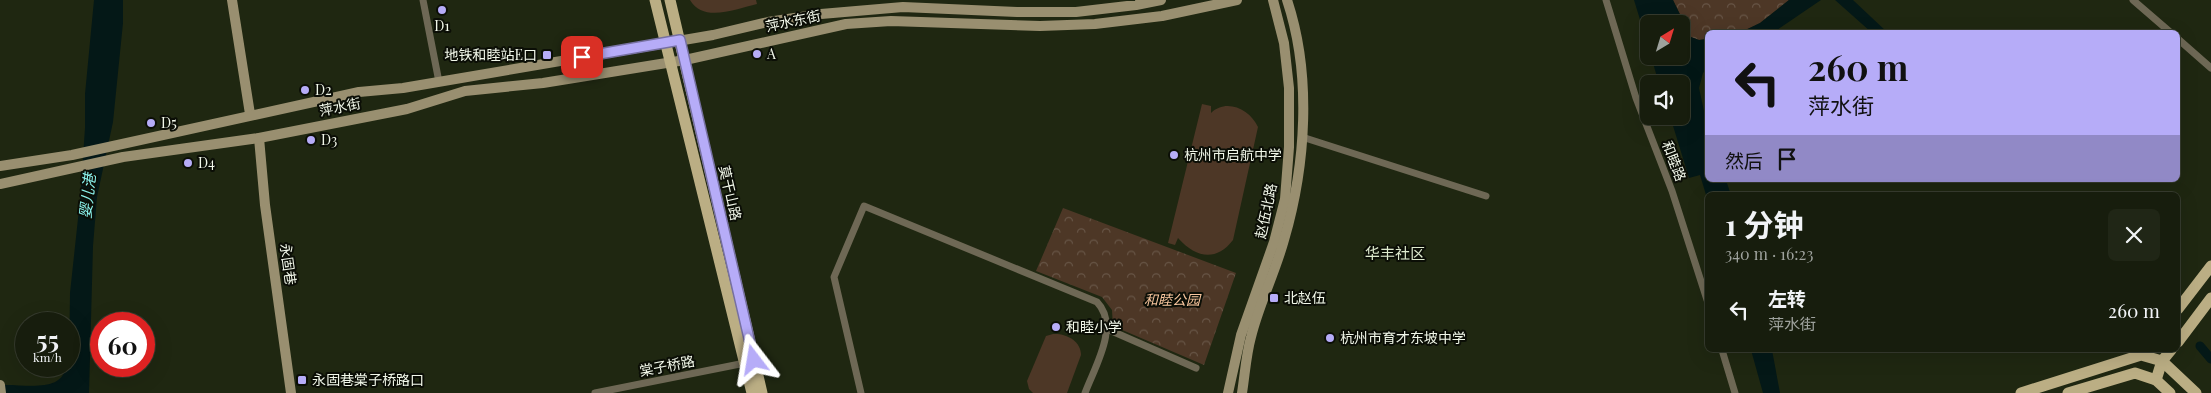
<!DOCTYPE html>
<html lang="zh">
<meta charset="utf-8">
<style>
body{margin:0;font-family:"Playfair Display","Noto Sans SC",serif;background:#202616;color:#f1f3f6;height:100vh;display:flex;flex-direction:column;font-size:19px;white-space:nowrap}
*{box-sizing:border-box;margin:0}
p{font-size:16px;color:#9ea29d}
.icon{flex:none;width:28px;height:28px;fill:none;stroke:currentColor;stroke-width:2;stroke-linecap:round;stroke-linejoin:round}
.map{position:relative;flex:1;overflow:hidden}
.sheet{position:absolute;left:1705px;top:192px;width:475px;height:160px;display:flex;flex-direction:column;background:#171d0d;border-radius:8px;box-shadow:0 5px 20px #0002,0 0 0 1px #363b2e}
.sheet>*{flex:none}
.top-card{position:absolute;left:1705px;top:30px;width:475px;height:152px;border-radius:8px;box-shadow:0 5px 20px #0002,0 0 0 1px #363b2e;background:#b6acf8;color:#111;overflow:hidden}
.needle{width:32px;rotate:38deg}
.fabs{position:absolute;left:1640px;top:15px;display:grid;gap:10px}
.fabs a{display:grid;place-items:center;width:50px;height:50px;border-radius:8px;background:#171d0d;box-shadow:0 5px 20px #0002,0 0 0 1px #363b2e;font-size:25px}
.speed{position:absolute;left:15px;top:312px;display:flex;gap:10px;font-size:25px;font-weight:700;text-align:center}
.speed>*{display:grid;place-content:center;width:65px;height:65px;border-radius:50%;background:#171d0d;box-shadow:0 5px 20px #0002,0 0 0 1px #363b2e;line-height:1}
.speed small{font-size:12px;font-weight:400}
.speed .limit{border:8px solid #d22;background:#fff;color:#111}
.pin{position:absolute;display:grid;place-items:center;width:42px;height:42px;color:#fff;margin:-21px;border-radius:10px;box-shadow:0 2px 8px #0006}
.me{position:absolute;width:55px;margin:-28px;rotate:346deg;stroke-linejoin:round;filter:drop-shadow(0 0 4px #0008)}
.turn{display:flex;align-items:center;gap:18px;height:105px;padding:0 20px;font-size:22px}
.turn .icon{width:65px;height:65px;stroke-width:2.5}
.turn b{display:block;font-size:35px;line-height:42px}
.then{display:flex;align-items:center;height:48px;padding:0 20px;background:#0003;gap:10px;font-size:19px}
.round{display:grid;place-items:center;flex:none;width:52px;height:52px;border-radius:8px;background:#202616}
.head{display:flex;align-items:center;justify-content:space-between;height:85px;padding:0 20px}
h1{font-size:30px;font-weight:700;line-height:38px}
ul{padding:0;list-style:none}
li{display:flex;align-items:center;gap:15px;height:65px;padding:0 20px}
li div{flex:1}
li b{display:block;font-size:19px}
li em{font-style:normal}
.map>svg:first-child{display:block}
</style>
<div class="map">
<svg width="2211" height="393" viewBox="0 0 2211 393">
<defs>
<pattern id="park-crowns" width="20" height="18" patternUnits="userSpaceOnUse" patternTransform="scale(1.25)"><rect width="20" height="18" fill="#4d3726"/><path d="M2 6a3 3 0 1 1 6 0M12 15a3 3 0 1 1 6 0" fill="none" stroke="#675546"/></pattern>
</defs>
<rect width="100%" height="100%" fill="#1f2711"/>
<g fill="#4d3726">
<path d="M690 0H756L757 4C736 9 703 23 690 0Z"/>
<path d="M1202 104 1211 106V113C1226 98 1250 109 1258 127L1233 240C1216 262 1196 258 1178 238L1175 245 1168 243Z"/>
<path d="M1053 334C1066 333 1081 341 1081 355L1067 393H1033L1029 389 1027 381 1046 336Z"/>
</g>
<g fill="url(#park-crowns)">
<polygon points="1673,0 1789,0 1760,23 1742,32 1708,32 1707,39 1699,40 1691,37"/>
<polygon points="1063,208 1236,273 1204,365 1113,326 1112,310 1102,297 1036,271"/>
</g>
<g fill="#041817">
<path d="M94 0H123V23L113 122 97 197 93 246 89 393H0V385C28 384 62 393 66 366H69L70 293 80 200 85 128V94Z"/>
<polygon points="1634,0 1673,0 1691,37 1699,40 1707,39 1707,68 1703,73 1699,88 1707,125 1708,180 1726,180 1731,195 1708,195 1707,198 1700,175 1689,178 1670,116 1681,116 1681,84 1659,84 1651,56 1681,56 1681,24 1649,24 1649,49"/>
<polygon points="1789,0 1821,0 1774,32 1741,32 1760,23"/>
<polygon points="1835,0 1853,0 1887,32 1871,32"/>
<polygon points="1751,350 1772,350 1780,393 1763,393"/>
</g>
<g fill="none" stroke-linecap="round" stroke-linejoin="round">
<polyline stroke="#041817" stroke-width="9" points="2200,346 2211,359"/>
<g stroke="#6e6855" stroke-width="7">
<polyline points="423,0 439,82"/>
<polyline points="1606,0 1636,98 1672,191 1708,303"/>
<polyline points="2133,0 2170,32"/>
<polyline points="2178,39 2211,68"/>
<polyline points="1302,137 1486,196"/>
<polyline points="1107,329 1196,368"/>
<polyline points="1722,350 1735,393"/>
<polyline points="595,393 745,363"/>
<path d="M861 393 834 277 864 206 1097 302C1120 326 1095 366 1085 393"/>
</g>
<g stroke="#998f70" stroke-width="10">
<polyline points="232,0 250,114"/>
<polyline points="259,138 265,205 291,393"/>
<polyline points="0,166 72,155 359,92 403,88 713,35 768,22 821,14 903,7 1017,12 1076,12 1136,5 1161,0"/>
<polyline points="0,184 123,157 259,138 407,109 465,91 543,83 685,60 846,24 891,21 1040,26 1095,24 1162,16 1237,0"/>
<polyline points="0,385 1,393"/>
<polyline points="1228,393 1241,335 1274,242 1285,199 1289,147 1289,88 1284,43 1273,0"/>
<path d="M1242 393C1245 374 1246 355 1251 337 1259 304 1275 273 1284 240 1306 165 1312 75 1287 0"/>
</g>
<g stroke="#bbae84" stroke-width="11">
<polyline points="655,0 752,393"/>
<polyline points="670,0 762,393"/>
<polyline points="2178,309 2211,266"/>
<polyline points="2178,342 2211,298"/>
<polyline points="2156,380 2162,361 2171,350"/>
<polyline points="2021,393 2141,355 2162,361 2196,393"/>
<polyline points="2068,393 2135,373 2156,380 2170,393"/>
</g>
</g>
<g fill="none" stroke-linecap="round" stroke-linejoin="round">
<defs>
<polyline id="route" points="582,57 680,40 754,360"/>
</defs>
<use href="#route" stroke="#7670a1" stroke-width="12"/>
<use href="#route" stroke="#b6acf8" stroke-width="9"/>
</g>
<g fill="#b6acf8" stroke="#0b0e06" stroke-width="2">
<circle cx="442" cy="10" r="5"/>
<circle cx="757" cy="54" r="5"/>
<rect x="542" y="50" width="10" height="10" rx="2.5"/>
<circle cx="305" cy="90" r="5"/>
<circle cx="151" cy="123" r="5"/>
<circle cx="311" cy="140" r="5"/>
<circle cx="1174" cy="155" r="5"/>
<circle cx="188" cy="163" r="5"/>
<rect x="1269" y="293" width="10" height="10" rx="2.5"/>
<circle cx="1056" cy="327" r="5"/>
<circle cx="1330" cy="338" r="5"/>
<rect x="297" y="375" width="10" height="10" rx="2.5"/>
</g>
<g text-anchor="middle" stroke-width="4" stroke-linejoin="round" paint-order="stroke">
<g font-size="14" fill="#f2f8ea" stroke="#0b0e06">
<text transform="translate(793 21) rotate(-12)" y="5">萍水东街</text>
<text transform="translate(340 107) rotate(-11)" y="5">萍水街</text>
<text transform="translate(1674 161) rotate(69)" y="5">和睦路</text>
<text transform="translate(730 193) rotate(77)" y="5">莫干山路</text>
<text transform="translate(1266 211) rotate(-78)" y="5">赵伍北路</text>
<text transform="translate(288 264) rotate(82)" y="5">永固巷</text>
<text transform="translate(667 366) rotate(-11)" y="5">棠子桥路</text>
</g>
<g font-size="14" fill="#f2f8ea" stroke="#0b0e06" text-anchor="start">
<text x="442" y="31" text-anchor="middle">D1</text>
<text x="767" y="59">A</text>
<text x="537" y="60" text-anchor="end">地铁和睦站E口</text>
<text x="315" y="95">D2</text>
<text x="161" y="128">D5</text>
<text x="321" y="145">D3</text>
<text x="1184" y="160">杭州市启航中学</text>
<text x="198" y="168">D4</text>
<text x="1284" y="303">北赵伍</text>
<text x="1066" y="332">和睦小学</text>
<text x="1340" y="343">杭州市育才东坡中学</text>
<text x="312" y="385">永固巷棠子桥路口</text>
</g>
<g font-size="14" font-style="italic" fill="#f9c69e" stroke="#0b0e06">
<text x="1172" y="305">和睦公园</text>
</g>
<g font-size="15" font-style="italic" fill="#8cf5ef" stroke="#0b0e06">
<text transform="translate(88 196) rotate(-84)" y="5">婴儿港</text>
</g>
<g font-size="15" fill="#deeace" stroke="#0b0e06">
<text x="1395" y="259">华丰社区</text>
</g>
</g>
</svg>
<div class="fabs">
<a><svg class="needle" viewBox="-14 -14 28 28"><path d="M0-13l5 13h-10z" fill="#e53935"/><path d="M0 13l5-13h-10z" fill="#9ea29d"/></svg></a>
<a><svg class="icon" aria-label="sound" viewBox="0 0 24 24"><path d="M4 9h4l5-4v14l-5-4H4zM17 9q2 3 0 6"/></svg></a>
</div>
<div class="speed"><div>55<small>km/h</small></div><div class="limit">60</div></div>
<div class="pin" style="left:582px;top:57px;background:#d93025"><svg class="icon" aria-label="arrive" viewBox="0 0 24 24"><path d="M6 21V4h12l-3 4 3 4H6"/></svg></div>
<svg class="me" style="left:754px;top:360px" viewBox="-20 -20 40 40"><path d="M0-17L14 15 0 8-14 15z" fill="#b6acf8" stroke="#fff" stroke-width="4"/></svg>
<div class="top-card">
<div class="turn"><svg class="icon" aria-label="left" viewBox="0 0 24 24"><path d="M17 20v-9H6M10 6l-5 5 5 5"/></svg><div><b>260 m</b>萍水街</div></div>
<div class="then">然后<svg class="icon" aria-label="arrive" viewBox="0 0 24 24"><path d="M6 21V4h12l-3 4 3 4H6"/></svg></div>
</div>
<section class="sheet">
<div class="head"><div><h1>1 分钟</h1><p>340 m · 16:23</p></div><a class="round"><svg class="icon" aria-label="close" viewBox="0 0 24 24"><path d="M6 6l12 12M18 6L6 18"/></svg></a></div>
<ul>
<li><svg class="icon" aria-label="left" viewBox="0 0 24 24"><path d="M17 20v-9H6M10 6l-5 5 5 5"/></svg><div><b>左转</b><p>萍水街</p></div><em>260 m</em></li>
</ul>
</section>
</div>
